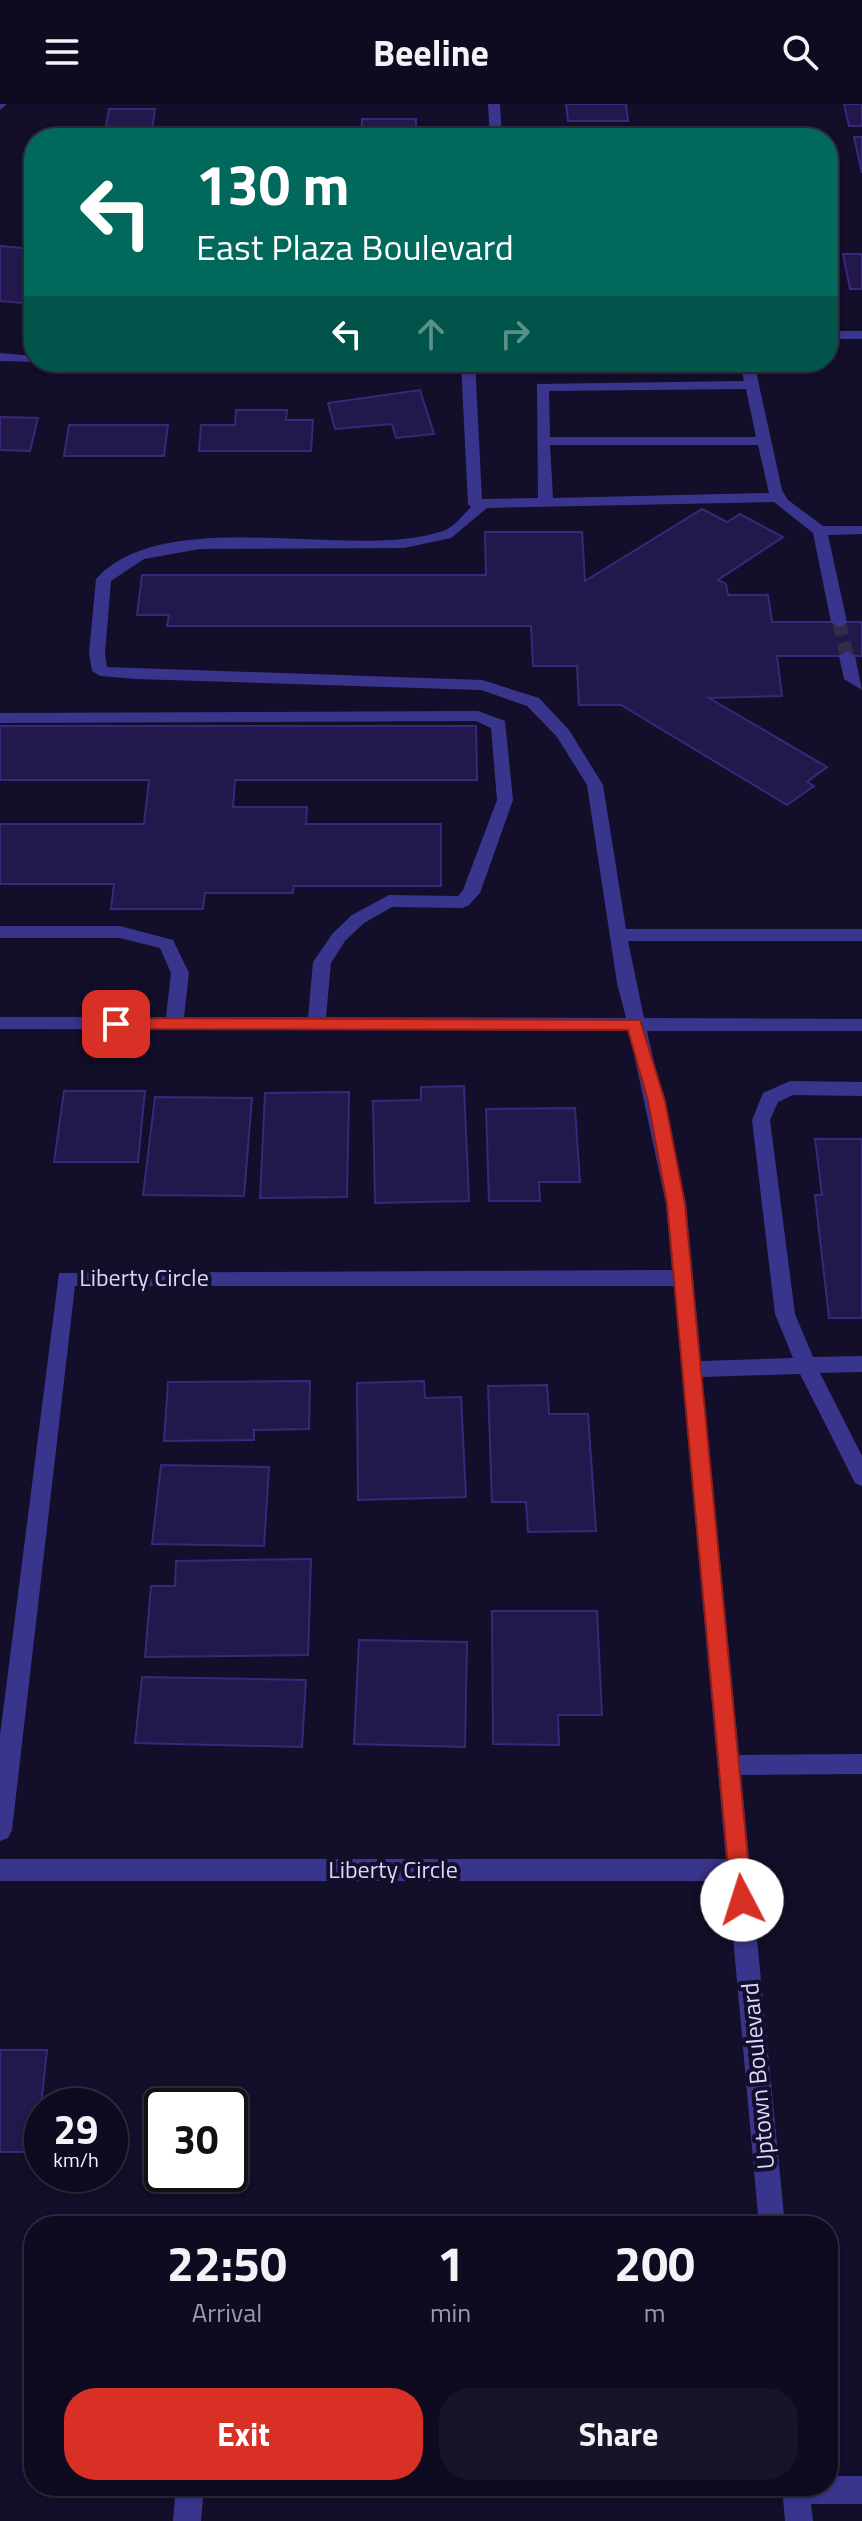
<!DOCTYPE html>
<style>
body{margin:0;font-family:"Titillium Web",sans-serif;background:#171328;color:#f1f3f6;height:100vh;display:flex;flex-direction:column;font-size:30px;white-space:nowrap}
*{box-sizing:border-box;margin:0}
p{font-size:26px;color:#9b9aa4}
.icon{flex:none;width:44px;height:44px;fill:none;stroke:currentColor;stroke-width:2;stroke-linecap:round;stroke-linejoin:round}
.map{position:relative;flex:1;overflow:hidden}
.panel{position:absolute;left:24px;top:2112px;width:814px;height:280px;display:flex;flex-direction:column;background:#0e0a1f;border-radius:32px;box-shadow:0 2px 6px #0004,0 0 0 2px #2e2b3d}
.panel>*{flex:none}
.guide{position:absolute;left:24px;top:24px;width:814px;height:244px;border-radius:32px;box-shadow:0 2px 6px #0004,0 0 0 2px #2e2b3d;background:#00695c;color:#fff;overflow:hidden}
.speed{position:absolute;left:24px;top:1984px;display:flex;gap:16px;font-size:40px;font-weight:700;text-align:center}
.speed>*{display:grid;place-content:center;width:104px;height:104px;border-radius:50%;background:#0e0a1f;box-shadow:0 2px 6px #0004,0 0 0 2px #2e2b3d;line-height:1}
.speed small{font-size:20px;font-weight:400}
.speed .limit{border:4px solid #111;border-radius:12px;background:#fff;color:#111}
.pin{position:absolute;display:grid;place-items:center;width:68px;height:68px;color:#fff;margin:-34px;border-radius:16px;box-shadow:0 4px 12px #0006}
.me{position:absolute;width:88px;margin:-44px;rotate:355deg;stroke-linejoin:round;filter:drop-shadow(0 0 6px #0008)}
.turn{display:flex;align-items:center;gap:28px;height:168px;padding:0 40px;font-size:36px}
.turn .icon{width:104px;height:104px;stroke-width:2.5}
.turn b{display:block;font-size:56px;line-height:68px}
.lanes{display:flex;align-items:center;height:76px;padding:0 40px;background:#0003;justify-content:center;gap:40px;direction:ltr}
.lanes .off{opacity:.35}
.eta{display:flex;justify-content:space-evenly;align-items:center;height:136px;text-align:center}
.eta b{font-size:48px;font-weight:700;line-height:56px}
.button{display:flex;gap:16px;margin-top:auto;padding:16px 40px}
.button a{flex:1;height:92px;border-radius:32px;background:#d93025;color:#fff;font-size:32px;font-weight:700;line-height:92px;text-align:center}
.button a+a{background:#171328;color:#f1f3f6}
header{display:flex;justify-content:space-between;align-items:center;height:104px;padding:0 40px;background:#0e0a1f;font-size:36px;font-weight:700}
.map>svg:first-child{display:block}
</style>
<header><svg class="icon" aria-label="menu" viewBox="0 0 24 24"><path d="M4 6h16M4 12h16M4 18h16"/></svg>Beeline<svg class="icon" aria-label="search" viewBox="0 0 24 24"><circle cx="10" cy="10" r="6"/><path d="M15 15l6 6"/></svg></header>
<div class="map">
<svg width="862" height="2417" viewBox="0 0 862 2417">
<rect width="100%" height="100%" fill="#130e29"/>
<g fill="#23184c" stroke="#39287a" stroke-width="2">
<polygon points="566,0 626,0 628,17 568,17"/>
<polygon points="844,0 862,0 862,22 849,22"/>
<polygon points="109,5 155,5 151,34 104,34"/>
<polygon points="362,15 416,15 416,34 361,34"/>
<polygon points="578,29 636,29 637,34 579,34"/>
<polygon points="854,33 862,33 862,69"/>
<polygon points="0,142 34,145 34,200 0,197"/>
<polygon points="843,150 862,150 862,185 850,185"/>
<polygon points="420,286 434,330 396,334 392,320 335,325 328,299"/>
<polygon points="236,306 287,306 286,316 313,316 311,347 199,347 201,321 235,321"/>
<polygon points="0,313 38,314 30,347 0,346"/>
<polygon points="69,321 168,321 164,352 64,352"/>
<polygon points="702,405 727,418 740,410 783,433 718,476 726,480 728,491 768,491 772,518 862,518 862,552 777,552 782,592 709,594 827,663 807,678 814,682 787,701 621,601 579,601 577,562 533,562 531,522 167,522 169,511 137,511 142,471 486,471 485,428 582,428 585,477"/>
<polygon points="0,622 476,622 477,676 235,676 233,703 307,703 306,720 441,720 441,782 294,782 293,789 205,789 203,805 111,805 114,780 0,780 0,720 144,720 149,676 0,676"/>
<polygon points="464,982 469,1097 375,1099 373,997 421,996 421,983"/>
<polygon points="64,987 145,987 138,1058 54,1058"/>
<polygon points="349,988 347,1093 260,1094 265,989"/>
<polygon points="155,993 252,994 244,1092 143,1091"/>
<polygon points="575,1004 580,1078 539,1078 540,1097 489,1097 486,1005"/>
<polygon points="815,1035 862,1035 862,1214 829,1214 815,1091 822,1091"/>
<polygon points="310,1277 309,1325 254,1326 254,1336 164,1337 168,1278"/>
<polygon points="424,1277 425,1294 461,1293 466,1393 358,1396 357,1279"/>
<polygon points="547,1281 549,1310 588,1310 596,1427 528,1428 526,1398 492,1398 488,1282"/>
<polygon points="161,1361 269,1363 264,1442 152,1440"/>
<polygon points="311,1455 308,1551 145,1553 151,1482 175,1482 176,1457"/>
<polygon points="492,1507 597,1507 602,1611 558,1611 559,1641 493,1640"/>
<polygon points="359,1536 467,1538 465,1643 354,1640"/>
<polygon points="142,1573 306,1576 302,1643 135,1639"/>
<polygon points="0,1946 47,1946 36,2048 0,2048"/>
</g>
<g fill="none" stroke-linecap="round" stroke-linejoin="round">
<polyline stroke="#312c49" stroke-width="14" stroke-dasharray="14 7" stroke-linecap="butt" points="839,518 847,552"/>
<g fill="#39358c" fill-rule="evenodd">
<polygon points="0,0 7,0 0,6"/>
<polygon points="488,0 500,0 502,34 490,34"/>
<rect x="828" y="227" width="34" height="8"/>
<polygon points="0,249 34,252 34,258 40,258 0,257"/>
<path d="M51 258H206C185 273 88 263 58 262Z"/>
<path d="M461 258H475L482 395 538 394 537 280 744 277 740 258H754L782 386 788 396 823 422H862V430L828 431 847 518 844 521 839 523 831 518 813 429 774 398 487 404 451 434 404 444 200 445 144 455 111 477 105 549 107 563 482 576 539 594 569 626 603 681 626 825H862V837H628L644 914 862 915V927H647L686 1100 701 1257 793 1254 775 1210 752 1016 763 989 790 977 862 978V992L793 991 778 998 770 1016 795 1210 813 1253 862 1252V1268L820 1269 862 1352V1382L855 1379 800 1270 702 1273 739 1651 862 1650V1670L741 1671 785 2122H759L728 1777H0V1755H726L674 1182H75L12 1726 8 1734 0 1737V1631L59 1169 672 1166 666 1100 629 927 0 925V913H166L171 869 160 844 120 834H0V822H120L173 836 189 869 184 913H308L313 858 333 829 352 811 389 791 458 792 463 786 497 696 491 624 476 617 0 619V609L478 607 505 617 513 696 480 789 468 802 462 804 392 803 364 819 345 837 331 859 326 913 626 914 617 879 587 681 557 633 527 602 481 586 136 575 100 572 92 567 89 549 96 475C166 398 350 458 443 427 453 424 463 411 471 403L468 400ZM746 285 756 333H550L549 287ZM550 341H758L769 389 553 394Z"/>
<polygon points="847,547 855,552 862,586 844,575 839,552"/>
<polygon points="828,2372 862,2372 862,2400 811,2400 813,2417 785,2417 782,2382 828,2382"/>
<polygon points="176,2382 204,2382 201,2417 173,2417"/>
</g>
</g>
<polygon fill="#d93025" stroke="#8d1f18" stroke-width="2" points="116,914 640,916 665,997 685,1100 752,1796 749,1803 742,1806 734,1803 731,1796 667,1100 648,997 628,926 116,925 108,920"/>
<g text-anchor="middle" stroke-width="8" stroke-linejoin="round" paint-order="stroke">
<g font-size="24" fill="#dbd6ff" stroke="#130e29">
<text x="144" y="1182">Liberty Circle</text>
<text x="393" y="1774">Liberty Circle</text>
<text transform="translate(758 1972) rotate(-95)" y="8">Uptown Boulevard</text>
</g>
</g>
</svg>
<div class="speed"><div>29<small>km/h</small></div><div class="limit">30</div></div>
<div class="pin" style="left:116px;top:920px;background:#d93025"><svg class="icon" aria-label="arrive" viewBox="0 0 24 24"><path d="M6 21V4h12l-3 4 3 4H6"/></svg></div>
<svg class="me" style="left:742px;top:1796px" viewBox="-20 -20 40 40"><circle r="19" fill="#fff"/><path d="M0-13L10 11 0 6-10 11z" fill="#d93025"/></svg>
<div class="guide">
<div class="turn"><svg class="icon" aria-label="left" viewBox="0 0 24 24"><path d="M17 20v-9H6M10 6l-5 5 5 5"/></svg><div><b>130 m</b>East Plaza Boulevard</div></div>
<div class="lanes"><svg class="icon" aria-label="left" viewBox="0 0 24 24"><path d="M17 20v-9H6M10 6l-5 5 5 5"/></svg><svg class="icon off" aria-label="ahead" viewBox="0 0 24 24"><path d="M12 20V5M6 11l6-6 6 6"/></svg><svg class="icon off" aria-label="right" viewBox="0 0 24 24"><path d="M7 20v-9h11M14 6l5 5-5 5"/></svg></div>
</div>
<section class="panel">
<div class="eta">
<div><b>22:50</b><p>Arrival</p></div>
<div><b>1</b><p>min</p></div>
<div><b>200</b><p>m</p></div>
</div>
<div class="button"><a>Exit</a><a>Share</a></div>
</section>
</div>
